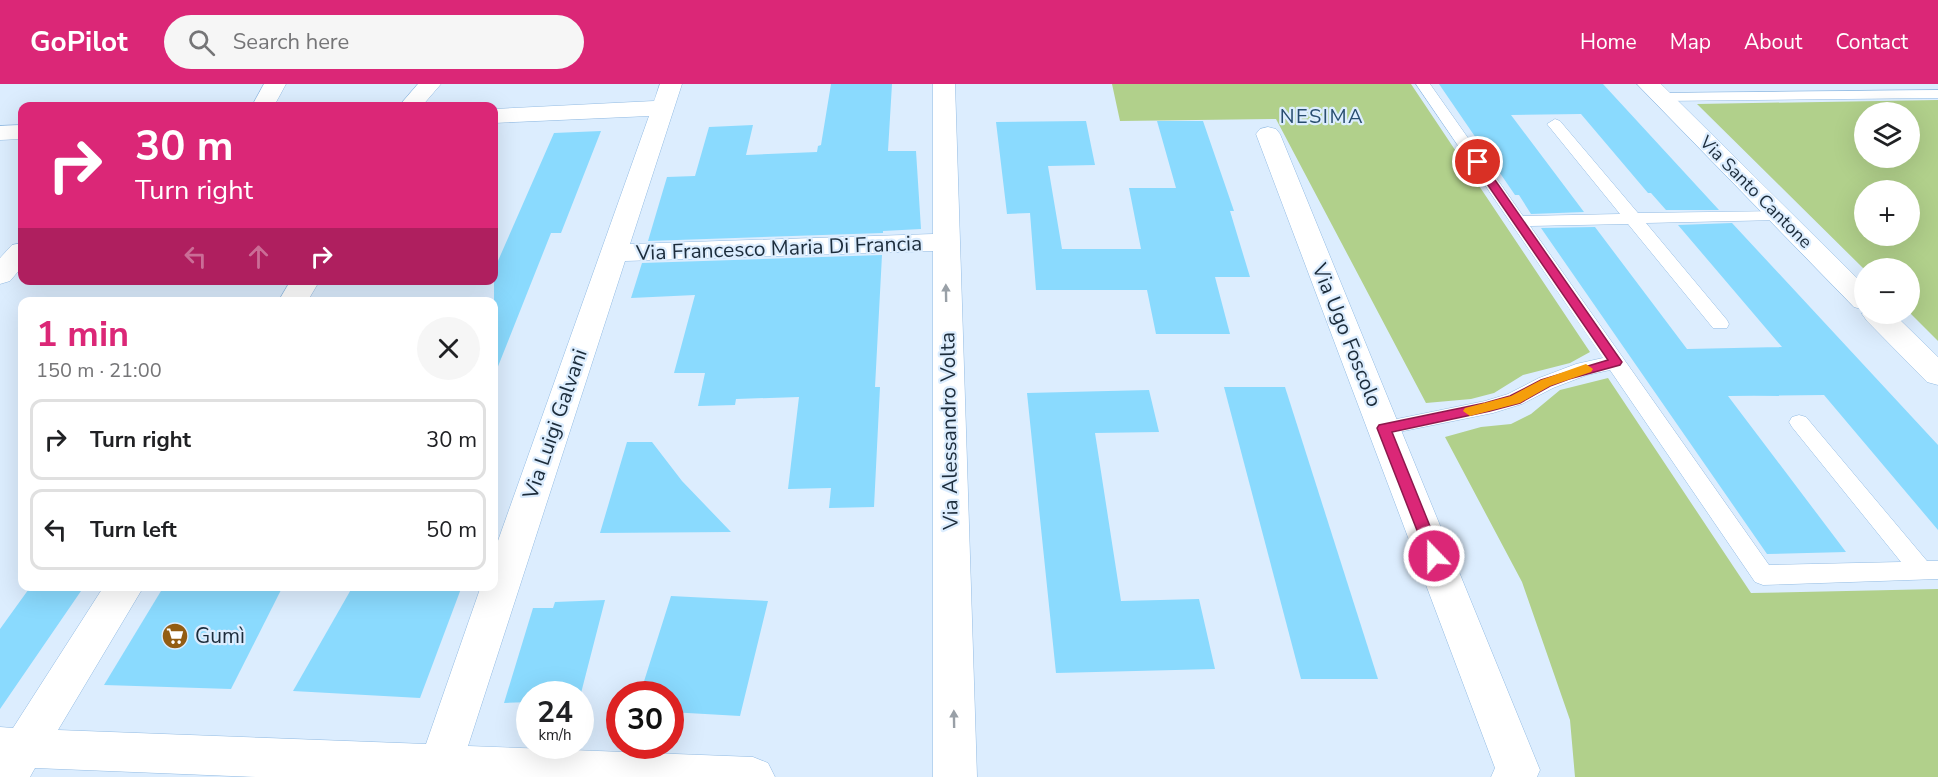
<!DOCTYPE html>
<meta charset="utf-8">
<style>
body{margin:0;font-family:"Nunito Sans",sans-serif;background:#f6f6f6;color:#202124;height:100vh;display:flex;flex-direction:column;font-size:22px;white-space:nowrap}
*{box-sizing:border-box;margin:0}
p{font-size:20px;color:#757577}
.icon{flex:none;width:33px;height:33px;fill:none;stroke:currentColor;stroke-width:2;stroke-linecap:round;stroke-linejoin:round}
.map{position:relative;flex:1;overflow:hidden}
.details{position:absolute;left:18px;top:213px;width:480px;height:294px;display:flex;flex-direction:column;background:#fff;border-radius:12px;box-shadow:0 6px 24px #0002}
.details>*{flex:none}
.hud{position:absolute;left:18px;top:18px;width:480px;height:183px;border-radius:12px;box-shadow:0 6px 24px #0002;background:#db2777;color:#fff;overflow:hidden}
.controls{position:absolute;left:1854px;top:18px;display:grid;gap:12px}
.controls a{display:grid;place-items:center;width:66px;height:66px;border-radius:50%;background:#fff;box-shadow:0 6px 24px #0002;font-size:30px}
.speed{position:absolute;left:516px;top:597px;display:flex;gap:12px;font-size:30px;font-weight:700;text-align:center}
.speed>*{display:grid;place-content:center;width:78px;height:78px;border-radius:50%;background:#fff;box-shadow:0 6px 24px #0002;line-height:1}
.speed small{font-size:15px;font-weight:400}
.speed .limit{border:9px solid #d22;background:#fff;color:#111}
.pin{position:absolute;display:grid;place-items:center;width:51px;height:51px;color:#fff;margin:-26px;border:3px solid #fff;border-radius:50%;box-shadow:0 2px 6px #0007}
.me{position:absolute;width:66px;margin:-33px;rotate:338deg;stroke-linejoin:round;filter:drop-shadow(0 0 4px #0008)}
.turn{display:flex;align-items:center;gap:21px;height:126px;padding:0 18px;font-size:27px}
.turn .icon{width:78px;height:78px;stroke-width:2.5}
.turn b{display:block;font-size:42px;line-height:51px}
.lanes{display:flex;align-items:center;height:57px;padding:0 18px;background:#0003;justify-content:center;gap:30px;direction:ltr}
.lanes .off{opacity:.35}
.round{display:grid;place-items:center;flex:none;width:63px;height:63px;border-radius:32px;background:#f6f6f6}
.overview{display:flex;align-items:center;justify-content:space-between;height:102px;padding:0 18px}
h1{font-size:36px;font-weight:700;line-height:45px;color:#db2777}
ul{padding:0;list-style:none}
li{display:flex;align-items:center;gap:18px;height:81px;margin:0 12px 9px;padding:0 6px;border:3px solid #e0e0e0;border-radius:12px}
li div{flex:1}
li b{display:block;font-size:22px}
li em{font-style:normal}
header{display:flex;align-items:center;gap:36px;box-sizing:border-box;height:84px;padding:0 30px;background:#db2777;color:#fff}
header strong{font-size:28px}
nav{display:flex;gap:33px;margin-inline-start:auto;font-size:21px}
.search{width:420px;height:54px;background:#f6f6f6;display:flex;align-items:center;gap:15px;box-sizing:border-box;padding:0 21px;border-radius:33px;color:#757577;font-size:22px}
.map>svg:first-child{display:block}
</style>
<header>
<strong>GoPilot</strong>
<div class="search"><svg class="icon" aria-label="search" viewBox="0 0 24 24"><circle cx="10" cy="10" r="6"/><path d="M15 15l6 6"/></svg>Search here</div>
<nav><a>Home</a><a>Map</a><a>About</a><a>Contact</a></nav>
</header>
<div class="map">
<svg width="1938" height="693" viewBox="0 0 1938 693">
<rect width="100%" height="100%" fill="#dcedfe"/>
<g fill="#b1d08b" fill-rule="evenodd">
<polygon points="1112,0 1411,0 1590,268 1570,279 1523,291 1494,309 1471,315 1426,319 1276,35 1120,37"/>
<path d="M1938 16V257L1910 229V184L1864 185 1697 20ZM1864 28H1910V74H1864ZM1864 106H1910V152H1864Z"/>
<polygon points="1608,294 1751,509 1938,505 1938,693 1575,693 1570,636 1522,498 1445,353 1481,343 1511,340 1531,330 1560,306"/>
</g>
<g fill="#8adafe">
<polygon points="831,0 892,0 888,67 916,67 921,145 883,147 883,149 648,157 667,93 695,92 709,43 753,41 746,71 817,68 818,62 821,61"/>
<polygon points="1439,0 1603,0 1719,126 1666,126 1651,109 1648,109 1581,30 1511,31 1584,128 1531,130 1519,111 1515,111"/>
<polygon points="1086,37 1095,81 1048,82 1062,165 1141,165 1129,104 1176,104 1157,37 1203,37 1234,127 1230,127 1250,193 1215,193 1230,250 1156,250 1147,206 1036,206 1030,129 1007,130 996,38"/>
<polygon points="601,47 561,149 551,149 495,290 494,290 494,186 554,49"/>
<polygon points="1732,139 1938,361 1938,446 1824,311 1728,312 1846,468 1767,470 1541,144 1595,143 1687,265 1782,263 1678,141"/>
<polygon points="882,171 875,303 880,303 874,423 829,424 831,404 788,405 799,313 736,315 735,321 698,322 705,289 674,289 695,211 631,214 642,179"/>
<polygon points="1224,303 1285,303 1378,595 1301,595"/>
<polygon points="1149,306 1159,348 1095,349 1121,517 1199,515 1215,585 1056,589 1027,309"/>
<polygon points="627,358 652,358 682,397 731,448 600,449"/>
<polygon points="31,502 72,502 69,506 81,507 0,625 0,545"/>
<polygon points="164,502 283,502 231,605 104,601"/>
<polygon points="353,502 462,502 420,614 293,607"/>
<polygon points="671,512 768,517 740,632 670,628 670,610 640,610"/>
<polygon points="605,516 580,613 580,610 530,610 530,618 504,619 533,524 553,524 555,518"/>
</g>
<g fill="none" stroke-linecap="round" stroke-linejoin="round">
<defs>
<g id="lane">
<polygon points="1416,0 1430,0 1523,132 1620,130 1547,40 1555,35 1560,37 1638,129 1785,127 1787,131 1779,136 1646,139 1727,236 1729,240 1727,244 1713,244 1628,140 1530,142 1769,481 1901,478 1792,343 1789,338 1792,333 1799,331 1806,333 1927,477 1938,477 1938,495 1763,501 1755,498 1610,286 1587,291 1553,304 1522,320 1493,329 1384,351 1377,349 1374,344 1377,339 1485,317 1508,310 1539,294 1576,280 1603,274"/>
<polygon points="1938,6 1938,14 1662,17 1655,13 1662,9"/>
</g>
<g id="street">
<polygon points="264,0 286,0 274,22 252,22"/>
<polygon points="418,0 441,0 422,22 399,22"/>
<polygon points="660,0 682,0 630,160 933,150 933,0 955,0 977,693 933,693 933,167 625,177 468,662 753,673 768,679 775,693 256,693 35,684 30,693 0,693 0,643 13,644 104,502 144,502 58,646 426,660 481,502 494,502 494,468 649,32 494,39 494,25 654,17"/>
<polygon points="1637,0 1661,0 1864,201 1864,226 1854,223"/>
<polygon points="22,41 22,55 0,56 0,42"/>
<polygon points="1268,43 1276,45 1280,50 1540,686 1537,693 1491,693 1495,684 1256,50 1260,45"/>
<polygon points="22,159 22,183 10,197 0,200 0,174 12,161"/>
<polygon points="291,196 320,196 307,218 278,218"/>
<polygon points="1864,227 1864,230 1894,230 1938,273 1938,301 1927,298 1867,237 1862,230"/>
</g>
</defs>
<use href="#lane" stroke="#92bbe3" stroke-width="1"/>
<use href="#street" stroke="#92bbe3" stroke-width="1"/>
<use href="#lane" fill="#fff" fill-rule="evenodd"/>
<use href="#street" fill="#fff" fill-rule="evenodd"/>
</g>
<defs><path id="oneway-solid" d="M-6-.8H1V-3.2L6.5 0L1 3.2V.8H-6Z" transform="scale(1.5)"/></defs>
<g fill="#99a0a7">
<use href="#oneway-solid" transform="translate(946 209) rotate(-91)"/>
<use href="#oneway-solid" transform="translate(954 635) rotate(-91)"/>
</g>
<polygon fill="#db2777" stroke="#8e194d" stroke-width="1.5" points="1478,75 1481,76 1622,278 1620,281 1569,295 1550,302 1520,319 1490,327 1392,348 1442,472 1440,477 1429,477 1427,472 1377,344 1379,341 1485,319 1510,312 1541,296 1608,276 1472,78"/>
<polygon fill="#f59e0b" points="1586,280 1593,285 1591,288 1550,302 1520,319 1470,332 1463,327 1465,324 1511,312 1541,296"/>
<defs>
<symbol id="supermarket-disc" viewBox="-11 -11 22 22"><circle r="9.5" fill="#935d13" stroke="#dcedfe"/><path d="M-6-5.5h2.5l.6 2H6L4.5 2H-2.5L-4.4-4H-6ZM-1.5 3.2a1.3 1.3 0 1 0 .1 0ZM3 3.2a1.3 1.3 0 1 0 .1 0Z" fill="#fff"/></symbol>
</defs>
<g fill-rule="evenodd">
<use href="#supermarket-disc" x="160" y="537" width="30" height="30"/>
</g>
<g text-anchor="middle" stroke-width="4.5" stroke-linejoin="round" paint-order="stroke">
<g font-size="18" fill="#1c2c3b" stroke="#dcedfe">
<text transform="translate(1756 108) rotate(45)" y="6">Via Santo Cantone</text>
</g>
<g font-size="20" letter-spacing="1.5" fill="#284d6f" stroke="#dcedfe">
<text x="1322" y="39">NESIMA</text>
</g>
<g font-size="21" fill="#1c2c3b" stroke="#dcedfe">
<text transform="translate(779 164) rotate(-2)" y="7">Via Francesco Maria Di Francia</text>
<text transform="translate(1347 251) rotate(68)" y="7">Via Ugo Foscolo</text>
<text transform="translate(555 340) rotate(-71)" y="7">Via Luigi Galvani</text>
<text transform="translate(949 347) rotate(-91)" y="7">Via Alessandro Volta</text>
</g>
<g font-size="21" fill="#1c2c3b" stroke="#dcedfe" text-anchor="start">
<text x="195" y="559">Gumì</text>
</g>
</g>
</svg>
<div class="controls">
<a><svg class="icon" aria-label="layers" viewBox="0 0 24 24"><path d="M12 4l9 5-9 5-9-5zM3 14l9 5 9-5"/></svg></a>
<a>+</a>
<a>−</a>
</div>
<div class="speed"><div>24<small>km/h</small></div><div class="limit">30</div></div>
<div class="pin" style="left:1478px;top:78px;background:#d93025"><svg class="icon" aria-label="arrive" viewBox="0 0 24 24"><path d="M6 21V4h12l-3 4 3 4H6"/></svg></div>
<svg class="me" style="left:1434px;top:472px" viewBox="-20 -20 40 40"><circle r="17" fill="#db2777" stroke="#fff" stroke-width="3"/><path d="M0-11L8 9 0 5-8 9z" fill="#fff"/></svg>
<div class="hud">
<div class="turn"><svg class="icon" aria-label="right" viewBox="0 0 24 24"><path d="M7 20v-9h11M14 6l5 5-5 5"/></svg><div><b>30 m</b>Turn right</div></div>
<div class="lanes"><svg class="icon off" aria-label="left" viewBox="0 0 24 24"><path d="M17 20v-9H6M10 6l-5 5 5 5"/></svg><svg class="icon off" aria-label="ahead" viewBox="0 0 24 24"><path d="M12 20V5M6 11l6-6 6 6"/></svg><svg class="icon" aria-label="right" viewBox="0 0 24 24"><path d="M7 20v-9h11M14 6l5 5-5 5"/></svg></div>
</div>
<section class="details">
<div class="overview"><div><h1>1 min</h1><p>150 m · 21:00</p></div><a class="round"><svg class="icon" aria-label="close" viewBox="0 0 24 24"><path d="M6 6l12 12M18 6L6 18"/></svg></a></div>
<ul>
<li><svg class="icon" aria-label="right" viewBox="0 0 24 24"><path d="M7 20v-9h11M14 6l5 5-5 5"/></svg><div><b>Turn right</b></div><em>30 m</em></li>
<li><svg class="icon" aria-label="left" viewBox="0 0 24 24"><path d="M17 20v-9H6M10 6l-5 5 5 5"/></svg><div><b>Turn left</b></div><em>50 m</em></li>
</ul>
</section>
</div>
